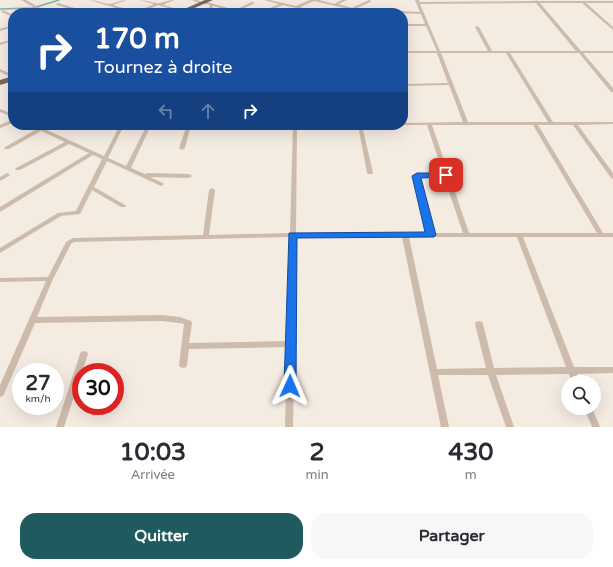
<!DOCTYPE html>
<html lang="fr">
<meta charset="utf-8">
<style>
body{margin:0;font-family:"Varela Round",sans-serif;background:#f7f7f7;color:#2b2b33;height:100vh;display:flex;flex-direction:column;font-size:15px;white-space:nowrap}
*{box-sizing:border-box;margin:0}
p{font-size:13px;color:#7c7c81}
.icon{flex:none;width:22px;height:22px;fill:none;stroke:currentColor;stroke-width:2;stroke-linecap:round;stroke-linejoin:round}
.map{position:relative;height:427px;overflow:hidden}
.drawer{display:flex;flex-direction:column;background:#fff;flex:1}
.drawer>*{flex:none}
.banner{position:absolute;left:8px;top:8px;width:400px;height:122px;border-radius:16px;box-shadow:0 4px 16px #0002;background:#1a4fa0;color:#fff;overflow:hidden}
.tools{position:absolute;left:561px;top:375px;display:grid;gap:8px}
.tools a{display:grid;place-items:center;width:40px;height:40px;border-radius:50%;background:#fff;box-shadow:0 4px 16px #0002;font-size:20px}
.speed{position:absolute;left:12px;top:363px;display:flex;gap:8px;font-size:20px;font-weight:700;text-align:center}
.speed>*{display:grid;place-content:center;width:52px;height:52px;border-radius:50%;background:#fff;box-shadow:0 4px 16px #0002;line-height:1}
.speed small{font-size:10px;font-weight:400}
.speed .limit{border:6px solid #d22;background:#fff;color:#111}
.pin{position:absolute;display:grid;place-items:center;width:34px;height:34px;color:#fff;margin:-17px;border-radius:8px;box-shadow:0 2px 6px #0006}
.me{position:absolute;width:44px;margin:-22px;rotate:1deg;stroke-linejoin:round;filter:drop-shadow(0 0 3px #0008)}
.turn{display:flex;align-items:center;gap:14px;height:84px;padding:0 20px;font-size:18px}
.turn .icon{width:52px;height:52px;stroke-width:2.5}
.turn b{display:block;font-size:28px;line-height:34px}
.lanes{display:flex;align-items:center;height:38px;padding:0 20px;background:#0003;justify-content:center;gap:20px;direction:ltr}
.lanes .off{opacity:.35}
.eta{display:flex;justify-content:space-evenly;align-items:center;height:68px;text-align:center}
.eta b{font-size:24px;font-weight:700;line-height:28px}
.button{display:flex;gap:8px;margin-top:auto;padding:8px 20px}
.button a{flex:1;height:46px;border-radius:16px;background:#1f5a5e;color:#fff;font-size:16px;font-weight:700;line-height:46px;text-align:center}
.button a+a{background:#f7f7f7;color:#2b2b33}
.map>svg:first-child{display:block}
</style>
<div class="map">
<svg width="613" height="427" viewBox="0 0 613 427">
<rect width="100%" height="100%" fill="#f4ebe1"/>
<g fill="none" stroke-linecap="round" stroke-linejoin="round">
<polyline stroke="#7fb0b2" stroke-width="1.5" points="0,9 33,8 59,0"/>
<g fill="#cdbbac" fill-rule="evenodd">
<polygon points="21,0 26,0 49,13 44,13"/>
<path d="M90 0C97 0 104 4 110 4 116 3 121 0 127 0L113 5 136 12 154 4 140 0C147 0 155 4 160 3 165 2 169 0 174 0L163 5 184 11 182 12 158 5 140 13H132Z"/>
<path d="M192 0H197L202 2 204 1 235 10 252 2 255 3 238 11 244 13H238L213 6 211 13H207L210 5C204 3 199 4 192 0Z"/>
<path d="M264 0H270L296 6 310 0H319L334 4 342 0H347L338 4 352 8 369 0 371 1 370 2 355 9 420 12 415 0H419L420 2 535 1 536 0 538 1H613V3H586L613 27V30L582 3H540L581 51H613V53H583L613 88V92H611L579 53H510L553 122H613V124L578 125 613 173V179L611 178 573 125H538L603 233H613V237H523L574 367H613V373L577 374 580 382H572L569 374 496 375 514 427H506L488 375H438L449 427H441L402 237H296L293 427H285L287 347 189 349 187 365 186 367 183 368 180 367 179 365 184 324 179 323 161 321 35 323 4 394 3 396 0 397V385L46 281 0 282V278L48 277 66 242 73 238 203 235 209 190 212 188 215 190 209 235 290 233 293 125H297L296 233H427L414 176 417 174 443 173 427 125H401H403V123L463 122 449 85 403 86V84L448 83 437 53H403V51H437L426 26H403V24H425L421 14 357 11C350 9 348 13 341 13L349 9 314 1 300 7 323 13H317L283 5 264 13H259L279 4ZM536 3 576 51H492L479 27 477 26 475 27 488 51H440L420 4ZM441 53H506L548 122H468ZM432 125H533L597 233H469ZM444 177 463 233H434L420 178ZM290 237 287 341 189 343 192 323 191 321 180 317 161 315 37 317 53 279 71 244 74 242ZM409 237H517L566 367 494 368 483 324 482 322 479 321 476 322 475 324 486 368 437 369Z"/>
<polygon points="58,3 88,12 89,13 83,13 57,5 56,4"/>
<polygon points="3,10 13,15 13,17 2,12 1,11"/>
<polygon points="13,25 13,27 0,31 0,29"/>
<polygon points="13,39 13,41 0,45 0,43"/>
<polygon points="0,69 13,75 13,78 0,72"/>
<polygon points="0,109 13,114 13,117 0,112"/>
<polygon points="11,120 13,120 13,123 0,128 0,125"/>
<polygon points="30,125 36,125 104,156 120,125 124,125 108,158 126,166 147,125 151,125 131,168 145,174 147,173 189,174 192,176 189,178 150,177 163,183 164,184 163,185 161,186 107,161 94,187 125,205 126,206 125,207 121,207 92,190 80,214 61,216 0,253 0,248 58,213 76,211 102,159 93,155 0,212 0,207 89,153 69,144 20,170 16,170 15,169 16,168 65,142 41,131 9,149 5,149 4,148 5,147 37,129"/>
<polygon points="187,125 191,125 185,148 182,150 179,148"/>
<polygon points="358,125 362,125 373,173 372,174 368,174 367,173"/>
<polygon points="7,173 9,174 10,175 9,176 0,181 0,177"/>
<polygon points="84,351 87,352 88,354 82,372 81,372 81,375 64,427 56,427 80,354 81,352"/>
<polygon points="584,408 592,408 600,427 592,427"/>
</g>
<g fill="#7d675c" fill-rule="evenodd">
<polygon points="205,0 213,0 183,13 175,13"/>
<polygon points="13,76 13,81 0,85 0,80"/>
</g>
</g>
<polygon fill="#1a73e8" stroke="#114b97" points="446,173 449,173 449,177 421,178 436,235 434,237 297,238 296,386 294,389 290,391 285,389 284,386 289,233 425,232 412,176 417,173"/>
</svg>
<div class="tools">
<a><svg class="icon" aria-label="search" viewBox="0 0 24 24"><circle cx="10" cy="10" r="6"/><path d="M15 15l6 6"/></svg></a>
</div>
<div class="speed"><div>27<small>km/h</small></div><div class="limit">30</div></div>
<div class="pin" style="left:446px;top:175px;background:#d93025"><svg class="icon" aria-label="arrive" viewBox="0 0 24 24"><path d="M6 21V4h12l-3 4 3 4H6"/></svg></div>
<svg class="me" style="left:290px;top:386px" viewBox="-20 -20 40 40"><path d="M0-17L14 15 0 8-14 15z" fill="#1a73e8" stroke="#fff" stroke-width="4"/></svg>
<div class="banner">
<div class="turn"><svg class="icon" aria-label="right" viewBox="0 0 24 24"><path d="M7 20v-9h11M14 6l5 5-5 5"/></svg><div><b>170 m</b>Tournez à droite</div></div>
<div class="lanes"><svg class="icon off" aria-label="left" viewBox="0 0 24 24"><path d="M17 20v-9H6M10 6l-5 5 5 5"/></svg><svg class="icon off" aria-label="ahead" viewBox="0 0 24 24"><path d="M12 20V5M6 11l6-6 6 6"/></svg><svg class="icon" aria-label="right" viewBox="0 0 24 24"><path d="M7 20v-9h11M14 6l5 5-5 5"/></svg></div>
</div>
</div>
<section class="drawer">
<div class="eta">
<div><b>10:03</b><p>Arrivée</p></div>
<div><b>2</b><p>min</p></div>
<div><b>430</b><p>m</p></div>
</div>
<div class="button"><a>Quitter</a><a>Partager</a></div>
</section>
